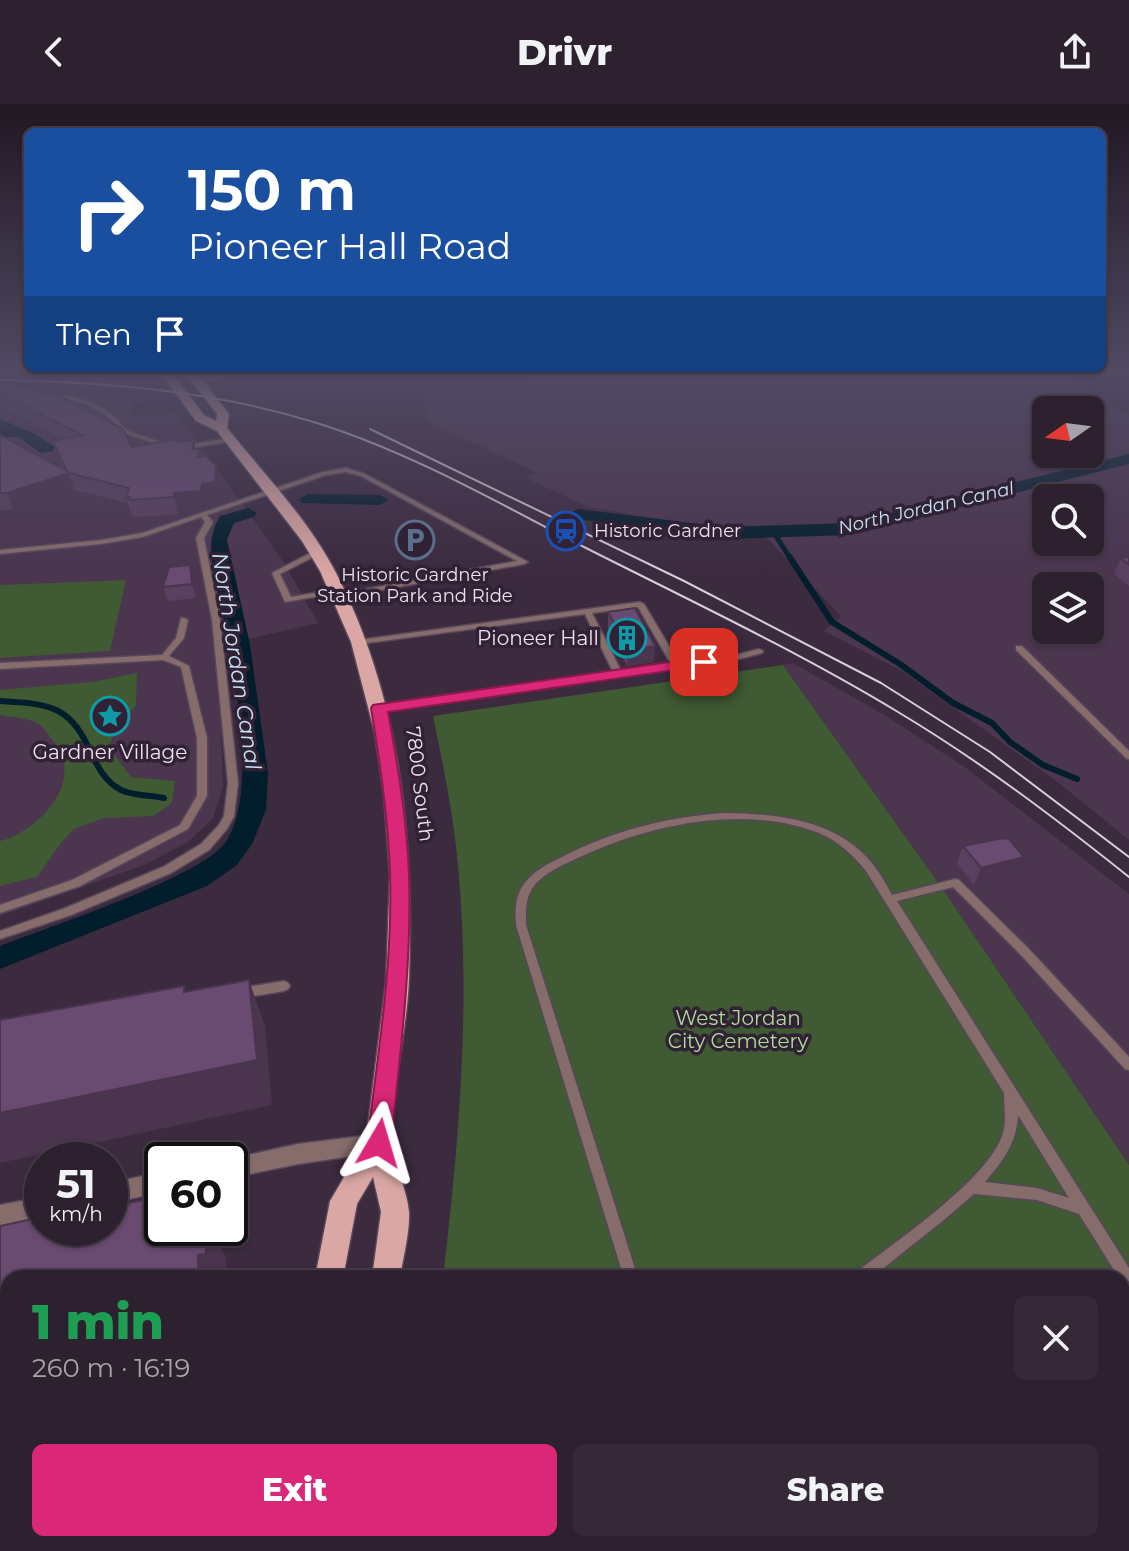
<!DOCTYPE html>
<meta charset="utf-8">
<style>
body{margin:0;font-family:Montserrat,sans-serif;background:#352837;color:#f1f3f6;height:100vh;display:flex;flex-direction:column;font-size:30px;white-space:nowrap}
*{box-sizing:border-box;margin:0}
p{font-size:26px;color:#a7a3aa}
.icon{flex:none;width:44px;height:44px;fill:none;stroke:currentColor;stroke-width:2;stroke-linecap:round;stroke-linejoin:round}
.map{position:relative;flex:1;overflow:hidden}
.sheet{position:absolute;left:0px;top:1166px;width:1130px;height:282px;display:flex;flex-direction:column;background:#2d202f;border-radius:24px 24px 0 0;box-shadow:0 2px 6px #0004,0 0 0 2px #483e4b}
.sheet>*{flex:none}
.top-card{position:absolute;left:24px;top:24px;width:1082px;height:244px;border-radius:12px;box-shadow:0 2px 6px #0004,0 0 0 2px #483e4b;background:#1a4fa0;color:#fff;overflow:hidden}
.needle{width:52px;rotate:256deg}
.fabs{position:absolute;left:1032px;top:292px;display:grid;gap:16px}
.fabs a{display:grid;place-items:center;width:72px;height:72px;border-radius:12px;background:#2d202f;box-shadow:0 2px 6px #0004,0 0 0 2px #483e4b;font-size:40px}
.speed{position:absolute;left:24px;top:1038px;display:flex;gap:16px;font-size:40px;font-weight:700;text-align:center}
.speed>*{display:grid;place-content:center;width:104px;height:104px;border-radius:50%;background:#2d202f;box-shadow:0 2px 6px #0004,0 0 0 2px #483e4b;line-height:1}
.speed small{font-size:20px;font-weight:400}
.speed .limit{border:4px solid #111;border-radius:12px;background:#fff;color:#111}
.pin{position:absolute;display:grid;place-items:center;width:68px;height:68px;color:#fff;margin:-34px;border-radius:16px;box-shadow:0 4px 12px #0006}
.me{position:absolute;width:88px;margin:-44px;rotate:7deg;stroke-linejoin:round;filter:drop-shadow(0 0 6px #0008)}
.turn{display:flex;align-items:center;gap:28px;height:168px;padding:0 32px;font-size:36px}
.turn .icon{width:104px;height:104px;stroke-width:2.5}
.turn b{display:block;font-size:56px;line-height:68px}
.then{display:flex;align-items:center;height:76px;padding:0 32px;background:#0003;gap:16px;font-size:30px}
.round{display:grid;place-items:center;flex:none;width:84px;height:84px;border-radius:12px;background:#352837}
.overview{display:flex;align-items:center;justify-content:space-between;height:136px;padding:0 32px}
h1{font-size:48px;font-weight:800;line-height:60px;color:#1e9e55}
.button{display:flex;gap:16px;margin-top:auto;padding:16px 32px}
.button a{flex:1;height:92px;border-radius:12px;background:#db2777;color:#fff;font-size:32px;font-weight:800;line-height:92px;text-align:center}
.button a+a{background:#352837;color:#f1f3f6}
header{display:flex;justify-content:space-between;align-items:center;height:104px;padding:0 32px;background:#2d202f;font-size:36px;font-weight:800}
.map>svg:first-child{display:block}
</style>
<header><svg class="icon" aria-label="back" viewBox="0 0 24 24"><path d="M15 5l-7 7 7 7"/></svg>Drivr<svg class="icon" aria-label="share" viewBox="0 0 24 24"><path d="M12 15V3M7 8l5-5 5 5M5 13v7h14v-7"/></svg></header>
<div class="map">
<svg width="1129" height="1447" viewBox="0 0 1129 1447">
<rect width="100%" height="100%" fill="#3c2a3f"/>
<g fill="#4b354f" fill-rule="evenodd">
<path d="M658 268H753L785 274 958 268H1059L1129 311V736L1060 680 902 567 824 527 841 512 759 426 693 421 588 403 526 374 536 368 429 318 417 284ZM1046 306H1090V350H1046ZM1046 394H1090V438H1046ZM1046 482H1090V526H1046Z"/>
<polygon points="31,285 167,295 133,298 130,312 177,309 285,460 318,519 218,542 223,683 213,714 188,738 144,761 0,812 0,286"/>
<polygon points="793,559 888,613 966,664 1129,790 1129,1061 940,781 783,561"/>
<polygon points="8,1434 8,1440 215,1440 213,1447 0,1447 0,1436"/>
</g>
<g fill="#405a33">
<polygon points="126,476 110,547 0,554 0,481"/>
<path d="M783 561 940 781 1129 1061V1447H411L412 1440H1122V1174H443C459 1038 471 899 458 762 454 712 443 662 433 612Z"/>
<path d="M137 569 136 602 117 620 109 644 131 673 175 677 172 699 153 712 104 714 74 725 61 739 37 773 0 782V737C38 727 86 678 54 638 49 632 44 622 37 619 27 614 11 613 0 611V586L92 578Z"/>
</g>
<polygon fill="#021d2b" points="0,315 33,329 55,343 53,347 41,349 19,333 0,333"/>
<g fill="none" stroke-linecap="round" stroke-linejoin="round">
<polyline stroke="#021d2b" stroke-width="5" points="774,429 790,454"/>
<g stroke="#021d2b" stroke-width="6">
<polyline points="789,452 832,518 900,560 953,599 992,619 1010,638 1043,661 1077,675"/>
<path d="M0 597C53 600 71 602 93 653 99 666 107 679 121 686 134 692 150 691 164 694"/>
</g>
<g fill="#021d2b" fill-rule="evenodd">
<polygon points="1129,350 1129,360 850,431 724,435 578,415 569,410 578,405 724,423 850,419"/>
<polygon points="308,390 380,391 389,396 380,401 302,399 299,395"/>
<path d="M248 404 257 409 254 413 234 419 227 436 250 541 268 670 266 706 252 740 237 761 207 782 0 865V842C46 824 201 773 225 739 260 690 233 564 222 506 216 475 202 441 220 412Z"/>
</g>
<defs>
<g id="lane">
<polygon points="242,268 255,268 196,278 193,276"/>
<polygon points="35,289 72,292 92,299 110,309 128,327 172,342 167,343 124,329 106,311 88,301 71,296 33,292 33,290"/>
<polygon points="230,334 232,335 232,337 185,345 182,343 185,341"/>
<polygon points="346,364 365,370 528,458 524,460 337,494 336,492 340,490 517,457 361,372 346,368 326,371 207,411 213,418 204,434 220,516 238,679 234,712 227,725 209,746 171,769 71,811 0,835 0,827 63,805 163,763 201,740 219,721 224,712 228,679 212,516 196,434 205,418 201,413 143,433 101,440 0,450 0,446 101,436 142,429 323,368"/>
<polygon points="314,447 320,447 321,449 280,470 291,493 337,485 341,487 337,489 285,498 272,469"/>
<path d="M640 498 644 500 679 559 732 552 759 545 763 547 762 549 732 557 379 607 376 606 375 604 376 602 613 568 585 510 359 540 355 538 359 536ZM638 503 671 560 621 567 592 509Z"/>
<polygon points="181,514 184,514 188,516 184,534 169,552 189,562 207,634 207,692 188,725 80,782 0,809 0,801 72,776 180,721 197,692 197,634 181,563 163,556 0,565 0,559 162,551 176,534"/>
<polygon points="1016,542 1022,542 1129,647 1129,655 1126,654 1016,546"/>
<path d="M724 709C778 710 835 715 872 759 880 769 886 780 892 791L955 775 959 776 1029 845 1129 953V966L1125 965 1021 851 953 783 897 797 1129 1164V1184L1124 1182 1122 1174H1119L1079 1110 1037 1096 974 1090 945 1115 871 1174H853L855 1169C894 1139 987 1076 1002 1032 1007 1018 1004 1003 1004 989L866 767C853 751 838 737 819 729 744 700 652 720 582 752 565 760 542 769 532 785 525 796 526 809 526 821L638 1174H624L516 821C515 806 515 792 524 780 534 766 550 759 564 752 615 726 668 713 724 709ZM1018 1011 1069 1094 1037 1084 985 1078C1002 1058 1017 1039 1018 1011Z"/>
<polygon points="284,877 288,879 290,882 288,885 284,887 241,894 237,892 235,889 237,886 241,884"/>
<polygon points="8,1356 8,1372 0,1374 0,1358"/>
<polygon points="154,1440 193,1440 191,1446 189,1447 150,1447 152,1441"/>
<polygon points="560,1440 592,1440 590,1446 588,1447 558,1447"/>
<polygon points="778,1440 797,1440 800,1447 781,1447"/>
</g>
<g id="street">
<polygon points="379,1030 386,1032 389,1039 386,1046 379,1048 298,1060 230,1074 230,1056 225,1056 298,1040"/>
<polygon points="162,1068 162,1088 110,1099 110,1079"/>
<polygon points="42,1093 42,1113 0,1123 0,1101"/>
</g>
<g id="primary">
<path d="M160 268H171L204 311 216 317 217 310 184 268H196L229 310 227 324C264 370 309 416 336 469 401 595 414 735 409 875 407 929 391 983 392 1037 393 1061 407 1084 409 1108 410 1129 403 1153 400 1174H372L381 1108 373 1073 357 1100 343 1174H315L330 1097 366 1036 386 878 390 771 384 691 375 630 351 538 320 467 302 437 217 327 196 317Z"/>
<polygon points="260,1440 294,1440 293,1447 259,1447"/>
<polygon points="331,1440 365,1440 364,1447 330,1447"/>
</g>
</defs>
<use href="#lane" stroke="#58475b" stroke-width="3"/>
<use href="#street" stroke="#58475b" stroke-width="3"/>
<use href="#primary" stroke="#58475b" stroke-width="3"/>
<use href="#lane" fill="#866d6c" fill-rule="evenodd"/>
<use href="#street" fill="#866d6c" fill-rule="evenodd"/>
<use href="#primary" fill="#daa7a5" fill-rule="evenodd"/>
<g stroke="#d9cddc" stroke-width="2">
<path d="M0 276C107 278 215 287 317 319 412 349 498 399 586 444 691 497 797 547 898 608 980 657 1055 714 1129 773"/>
<polyline points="370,325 684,477 881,579 990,648 1129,753"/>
</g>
</g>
<g fill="#5a4060">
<polygon points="0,279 131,343 194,336 196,345 199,345 201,353 220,378 219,395 206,397 205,404 179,406 178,410 135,413 134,411 131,411 128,399 74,386 13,406 0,406 0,331 64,366 53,337 63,335 0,302"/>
<polygon points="1129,453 1129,482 1114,470 1121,454"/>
<polygon points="190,461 194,475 196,494 168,497 163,483"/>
<polygon points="608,508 654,558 627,562 608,524"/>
<polygon points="963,742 1017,770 974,781 957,759"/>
</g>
<g fill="#4a344e">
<polygon points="216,361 220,378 219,395 206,397 205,404 179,406 178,410 174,393 174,389 202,380"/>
<polygon points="69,369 74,386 13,406 7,389"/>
<polygon points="190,461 194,475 196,494 192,480"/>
<polygon points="655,542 654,558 627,562 628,546"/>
<polygon points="1024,753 1017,770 974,781 981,764"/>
<polygon points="249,876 265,922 272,1001 0,1059 0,1009"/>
<polygon points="204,1124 219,1124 220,1126 220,1142 226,1154 226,1174 198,1174 198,1151"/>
<polygon points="8,1254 8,1299 0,1300 0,1256"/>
<polygon points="8,1414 8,1421 0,1423 0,1416"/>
</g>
<g fill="#694a70" stroke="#4a344e" stroke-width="2">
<polygon points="0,279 35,285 48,293 56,290 123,325 131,343 177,335 177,338 194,336 193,345 199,345 198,353 205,352 216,361 215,378 202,380 201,387 174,389 174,393 130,396 130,393 126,394 129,384 69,369 7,389 0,389 0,331 67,367 53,337 82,331 0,290"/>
<polygon points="1129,453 1129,461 1121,454"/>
<polygon points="190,461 192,480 163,483 169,463"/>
<polygon points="635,504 655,542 628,546 608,508"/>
<polygon points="1003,734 1009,735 1024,753 981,764 963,742"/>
<polygon points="249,876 257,956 0,1009 0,916 184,882 184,888"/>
<polygon points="162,1092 162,1124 206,1124 206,1150 198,1151 198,1174 8,1174 8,1254 0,1256 0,1122 42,1113 42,1124 110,1124 110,1098 119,1096 119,1101"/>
<polygon points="8,1382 8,1414 0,1416 0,1384"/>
</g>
<linearGradient id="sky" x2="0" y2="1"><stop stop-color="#211723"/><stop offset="0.57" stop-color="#504a63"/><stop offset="1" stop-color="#504a63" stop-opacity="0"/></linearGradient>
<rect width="1129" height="470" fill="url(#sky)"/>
<path fill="#db2777" stroke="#8e194d" stroke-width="2" d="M704 553 709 554V561L388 608C398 662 407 716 409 771 412 861 400 950 391 1039L387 1047 379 1050 371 1047 367 1039C378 950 393 859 390 769 388 713 380 659 371 604L373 601Z"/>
<defs>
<symbol id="station-ring" viewBox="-11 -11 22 22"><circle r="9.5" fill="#312135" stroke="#1a4fb4" stroke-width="1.5"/><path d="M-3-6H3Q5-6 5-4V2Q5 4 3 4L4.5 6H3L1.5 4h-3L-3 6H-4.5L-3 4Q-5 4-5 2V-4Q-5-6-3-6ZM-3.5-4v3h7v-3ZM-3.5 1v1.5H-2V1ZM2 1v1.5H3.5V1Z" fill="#1a4fb4"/></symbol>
<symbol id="parking-ring" viewBox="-11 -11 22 22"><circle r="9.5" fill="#312135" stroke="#5c6f8a" stroke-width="1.5"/><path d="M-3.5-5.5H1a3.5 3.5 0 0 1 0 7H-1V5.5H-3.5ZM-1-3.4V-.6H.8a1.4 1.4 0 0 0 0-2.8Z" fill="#5c6f8a"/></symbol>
<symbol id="building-ring" viewBox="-11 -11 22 22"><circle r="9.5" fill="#312135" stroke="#0f9aa8" stroke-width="1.5"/><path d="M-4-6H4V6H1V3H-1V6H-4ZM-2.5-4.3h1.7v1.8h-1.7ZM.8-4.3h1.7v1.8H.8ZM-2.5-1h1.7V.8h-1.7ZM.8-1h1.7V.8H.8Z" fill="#0f9aa8"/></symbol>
<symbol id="sight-ring" viewBox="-11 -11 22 22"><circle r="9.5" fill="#312135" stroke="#0f9aa8" stroke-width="1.5"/><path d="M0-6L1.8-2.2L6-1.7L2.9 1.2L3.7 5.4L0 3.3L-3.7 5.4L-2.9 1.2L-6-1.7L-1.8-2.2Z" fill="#0f9aa8"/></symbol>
</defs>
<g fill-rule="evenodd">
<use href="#station-ring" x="544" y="405" width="44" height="44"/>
<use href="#parking-ring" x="393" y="414" width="44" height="44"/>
<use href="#building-ring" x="605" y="512" width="44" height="44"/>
<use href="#sight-ring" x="88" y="590" width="44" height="44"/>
</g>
<g text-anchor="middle" stroke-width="7" stroke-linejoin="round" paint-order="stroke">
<g font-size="18" font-style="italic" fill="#c5e3f4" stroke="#312135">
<text transform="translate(926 404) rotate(-13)" y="6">North Jordan Canal</text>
</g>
<g font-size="18" fill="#ece1ef" stroke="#312135" text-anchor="start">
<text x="594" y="433">Historic Gardner</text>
<text x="415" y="477" text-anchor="middle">Historic Gardner<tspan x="415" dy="21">Station Park and Ride</tspan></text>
</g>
<g font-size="20" fill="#ece1ef" stroke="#312135" text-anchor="end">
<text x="599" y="541">Pioneer Hall</text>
<text x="110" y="655" text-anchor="middle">Gardner Village</text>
</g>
<g font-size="20" fill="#ece1ef" stroke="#312135">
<text transform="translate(420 680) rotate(83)" y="7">7800 South</text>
</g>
<g font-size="20" fill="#b0dc9a" stroke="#312135">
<text x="738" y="921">West Jordan<tspan x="738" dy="23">City Cemetery</tspan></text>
</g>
<g font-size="22" font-style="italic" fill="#c5e3f4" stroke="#312135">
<text transform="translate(237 557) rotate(81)" y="8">North Jordan Canal</text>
</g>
</g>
</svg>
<div class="fabs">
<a><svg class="needle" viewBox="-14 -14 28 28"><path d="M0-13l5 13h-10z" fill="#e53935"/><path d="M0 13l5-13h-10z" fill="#a7a3aa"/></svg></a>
<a><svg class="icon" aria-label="search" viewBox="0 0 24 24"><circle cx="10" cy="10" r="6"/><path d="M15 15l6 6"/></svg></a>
<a><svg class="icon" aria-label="layers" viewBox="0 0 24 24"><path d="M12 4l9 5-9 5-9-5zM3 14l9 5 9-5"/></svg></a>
</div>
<div class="speed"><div>51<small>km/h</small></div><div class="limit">60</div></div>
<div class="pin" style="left:704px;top:558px;background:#d93025"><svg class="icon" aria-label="arrive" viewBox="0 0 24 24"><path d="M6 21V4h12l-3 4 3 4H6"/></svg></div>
<svg class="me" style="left:379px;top:1039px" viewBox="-20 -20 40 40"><path d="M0-17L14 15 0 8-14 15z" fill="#db2777" stroke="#fff" stroke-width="4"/></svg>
<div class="top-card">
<div class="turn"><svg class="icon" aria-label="right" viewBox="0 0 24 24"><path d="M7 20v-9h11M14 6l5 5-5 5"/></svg><div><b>150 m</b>Pioneer Hall Road</div></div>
<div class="then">Then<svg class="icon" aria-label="arrive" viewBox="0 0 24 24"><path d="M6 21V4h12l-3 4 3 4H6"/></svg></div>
</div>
<section class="sheet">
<div class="overview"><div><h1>1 min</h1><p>260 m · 16:19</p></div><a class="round"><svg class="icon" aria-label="close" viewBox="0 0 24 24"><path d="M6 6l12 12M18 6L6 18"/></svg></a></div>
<div class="button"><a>Exit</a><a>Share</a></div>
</section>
</div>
